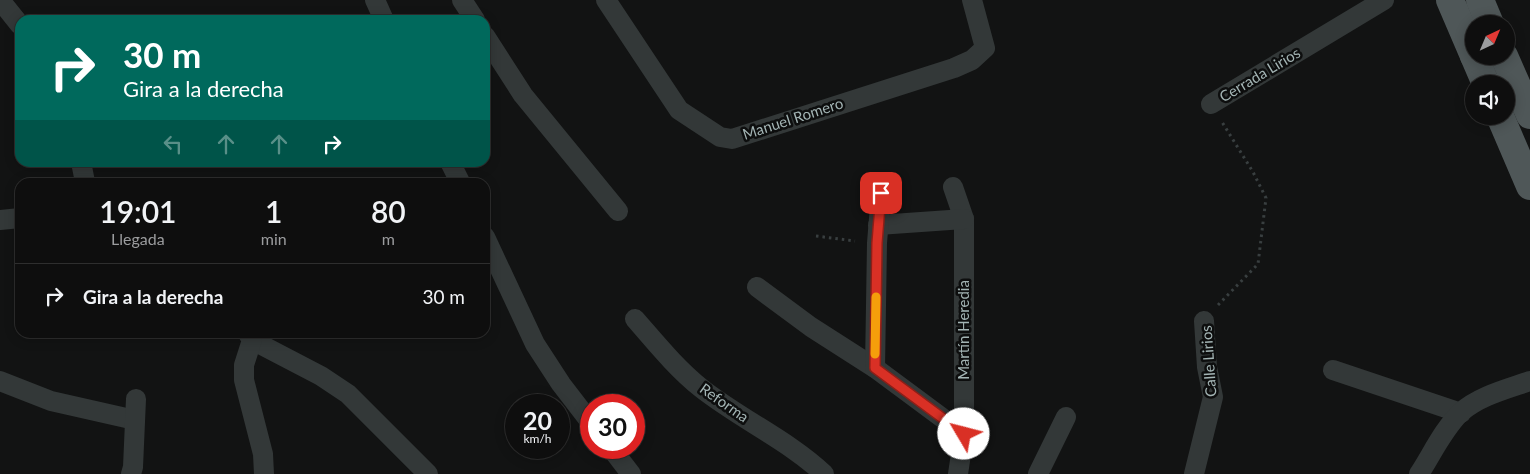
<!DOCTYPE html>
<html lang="es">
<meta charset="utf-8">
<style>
body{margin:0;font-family:Lato,sans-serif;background:#1c1c1c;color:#f1f3f6;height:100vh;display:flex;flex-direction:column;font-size:19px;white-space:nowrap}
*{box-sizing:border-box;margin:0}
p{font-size:16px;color:#9b9c9e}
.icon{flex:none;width:28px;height:28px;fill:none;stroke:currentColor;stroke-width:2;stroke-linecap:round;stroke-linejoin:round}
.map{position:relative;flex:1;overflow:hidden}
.sheet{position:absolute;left:15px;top:178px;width:475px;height:160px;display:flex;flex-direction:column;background:#0e0e0e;border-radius:15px;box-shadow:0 2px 12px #0003,0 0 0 1px #2e2e2e}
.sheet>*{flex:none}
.top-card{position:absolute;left:15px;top:15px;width:475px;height:152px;border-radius:15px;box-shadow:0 2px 12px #0003,0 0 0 1px #2e2e2e;background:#00695c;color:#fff;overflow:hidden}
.needle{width:32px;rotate:44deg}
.fabs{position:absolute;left:1465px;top:15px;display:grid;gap:10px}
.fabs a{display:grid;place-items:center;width:50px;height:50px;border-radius:50%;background:#0e0e0e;box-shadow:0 2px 12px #0003,0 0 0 1px #2e2e2e;font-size:25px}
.speed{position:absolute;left:505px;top:394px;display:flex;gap:10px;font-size:25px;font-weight:700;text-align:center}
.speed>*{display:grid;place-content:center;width:65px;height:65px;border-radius:50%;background:#0e0e0e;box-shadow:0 2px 12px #0003,0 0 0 1px #2e2e2e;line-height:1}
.speed small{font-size:12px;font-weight:400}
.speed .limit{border:8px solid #d22;background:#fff;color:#111}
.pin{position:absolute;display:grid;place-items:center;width:42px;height:42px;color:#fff;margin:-21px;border-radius:10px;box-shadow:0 2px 8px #0006}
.me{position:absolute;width:55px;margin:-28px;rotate:307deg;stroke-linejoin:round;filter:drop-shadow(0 0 4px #0008)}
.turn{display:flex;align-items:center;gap:18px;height:105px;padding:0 25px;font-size:22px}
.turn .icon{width:65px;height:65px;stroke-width:2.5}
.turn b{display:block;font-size:35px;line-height:42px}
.lanes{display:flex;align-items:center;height:48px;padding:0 25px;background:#0003;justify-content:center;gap:25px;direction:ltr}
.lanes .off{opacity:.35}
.eta{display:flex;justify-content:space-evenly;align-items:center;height:85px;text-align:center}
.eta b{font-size:30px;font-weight:600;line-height:35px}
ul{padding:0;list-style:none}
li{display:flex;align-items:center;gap:15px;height:65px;padding:0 25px;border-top:1px solid #2e2e2e}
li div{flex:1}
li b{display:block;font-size:19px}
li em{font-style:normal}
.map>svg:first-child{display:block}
</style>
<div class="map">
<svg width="1530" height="474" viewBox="0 0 1530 474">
<rect width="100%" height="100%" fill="#121313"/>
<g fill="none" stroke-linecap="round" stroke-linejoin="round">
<g stroke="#393f40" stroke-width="3" stroke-dasharray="2.5 4" stroke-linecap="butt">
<polyline points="816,236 855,241"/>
<polyline points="1218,305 1258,264 1266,198 1253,172 1222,122"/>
</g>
<g stroke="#333838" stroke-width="20">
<polyline points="0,0 20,25"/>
<polyline points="375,0 384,20"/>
<polyline points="462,0 475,20"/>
<polyline points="606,0 679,110 720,137 732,139 954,68 972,60 985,48 972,0"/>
<polyline points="485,36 523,95 618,211"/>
<polyline points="1211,104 1384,0"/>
<polyline points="81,162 85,182"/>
<polyline points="450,162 460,182"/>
<polyline points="953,187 964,219 964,434 958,474"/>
<polyline points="0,220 20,218"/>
<polyline points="878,225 964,219"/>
<polyline points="485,237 535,344 561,384 591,423"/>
<polyline points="757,287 811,327 875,368 964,434"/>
<path d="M635 319C656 343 676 368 701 388 740 419 788 440 824 474"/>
<polyline points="247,332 252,340 321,376 348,394 428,474"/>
<polyline points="252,340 244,365 244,380 263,454 264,474"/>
<polyline points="875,368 877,243 881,193"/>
<polyline points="1333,370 1461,413"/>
<polyline points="0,381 51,401 135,420"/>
<polyline points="611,448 631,474"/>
<polyline points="131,474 133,467 136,399"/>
<polyline points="1038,474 1066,417"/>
<polyline points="1194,474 1213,397 1207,367 1204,321"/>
<path d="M1419 474C1432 454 1443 430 1460 413 1479 396 1507 389 1530 381"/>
</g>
<g stroke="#4f5758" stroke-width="28">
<polyline points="1450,0 1474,56"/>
<polyline points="1480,0 1490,24"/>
<polyline points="1474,56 1486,84"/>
<polyline points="1504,56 1530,115"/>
<polyline points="1500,116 1530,186"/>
</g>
</g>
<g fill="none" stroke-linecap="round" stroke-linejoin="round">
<defs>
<polyline id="route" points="881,193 877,243 875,368 964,434"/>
</defs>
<use href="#route" stroke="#8d1f18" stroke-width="12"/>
<use href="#route" stroke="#d93025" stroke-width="9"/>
<polyline stroke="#f59e0b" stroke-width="9" points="875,354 876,297"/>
</g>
<g text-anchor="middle" stroke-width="5" stroke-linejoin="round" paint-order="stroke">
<g font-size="15" fill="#a3b4b4" stroke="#0d0e0e">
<text transform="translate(1260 75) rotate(-31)" y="5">Cerrada Lirios</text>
<text transform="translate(793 119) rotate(-18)" y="5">Manuel Romero</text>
<text transform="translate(964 330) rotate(-90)" y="5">Martín Heredia</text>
<text transform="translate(1209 361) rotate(-94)" y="5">Calle Lirios</text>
<text transform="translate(724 403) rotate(35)" y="5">Reforma</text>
</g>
</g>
</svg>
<div class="fabs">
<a><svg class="needle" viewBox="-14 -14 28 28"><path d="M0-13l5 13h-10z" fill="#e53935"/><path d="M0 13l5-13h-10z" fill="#9b9c9e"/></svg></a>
<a><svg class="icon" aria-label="sound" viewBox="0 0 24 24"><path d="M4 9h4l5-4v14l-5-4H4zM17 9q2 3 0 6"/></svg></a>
</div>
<div class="speed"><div>20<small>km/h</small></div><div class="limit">30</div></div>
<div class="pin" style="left:881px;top:193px;background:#d93025"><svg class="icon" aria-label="arrive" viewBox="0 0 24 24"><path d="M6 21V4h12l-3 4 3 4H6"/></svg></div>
<svg class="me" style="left:964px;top:434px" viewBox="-20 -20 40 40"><circle r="19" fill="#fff"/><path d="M0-13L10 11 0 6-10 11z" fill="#d93025"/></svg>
<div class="top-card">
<div class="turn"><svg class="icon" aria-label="right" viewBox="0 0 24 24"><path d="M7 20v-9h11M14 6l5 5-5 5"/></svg><div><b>30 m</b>Gira a la derecha</div></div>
<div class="lanes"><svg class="icon off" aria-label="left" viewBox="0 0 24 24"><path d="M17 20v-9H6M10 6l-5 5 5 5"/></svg><svg class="icon off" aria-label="ahead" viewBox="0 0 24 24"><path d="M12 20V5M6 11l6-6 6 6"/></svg><svg class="icon off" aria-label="ahead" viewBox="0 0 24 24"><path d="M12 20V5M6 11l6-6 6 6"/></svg><svg class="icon" aria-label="right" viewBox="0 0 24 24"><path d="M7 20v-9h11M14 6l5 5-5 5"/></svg></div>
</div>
<section class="sheet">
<div class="eta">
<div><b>19:01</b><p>Llegada</p></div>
<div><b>1</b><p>min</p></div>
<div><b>80</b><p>m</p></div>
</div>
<ul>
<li><svg class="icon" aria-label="right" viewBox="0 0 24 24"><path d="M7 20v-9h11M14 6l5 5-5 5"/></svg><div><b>Gira a la derecha</b></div><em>30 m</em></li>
</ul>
</section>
</div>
